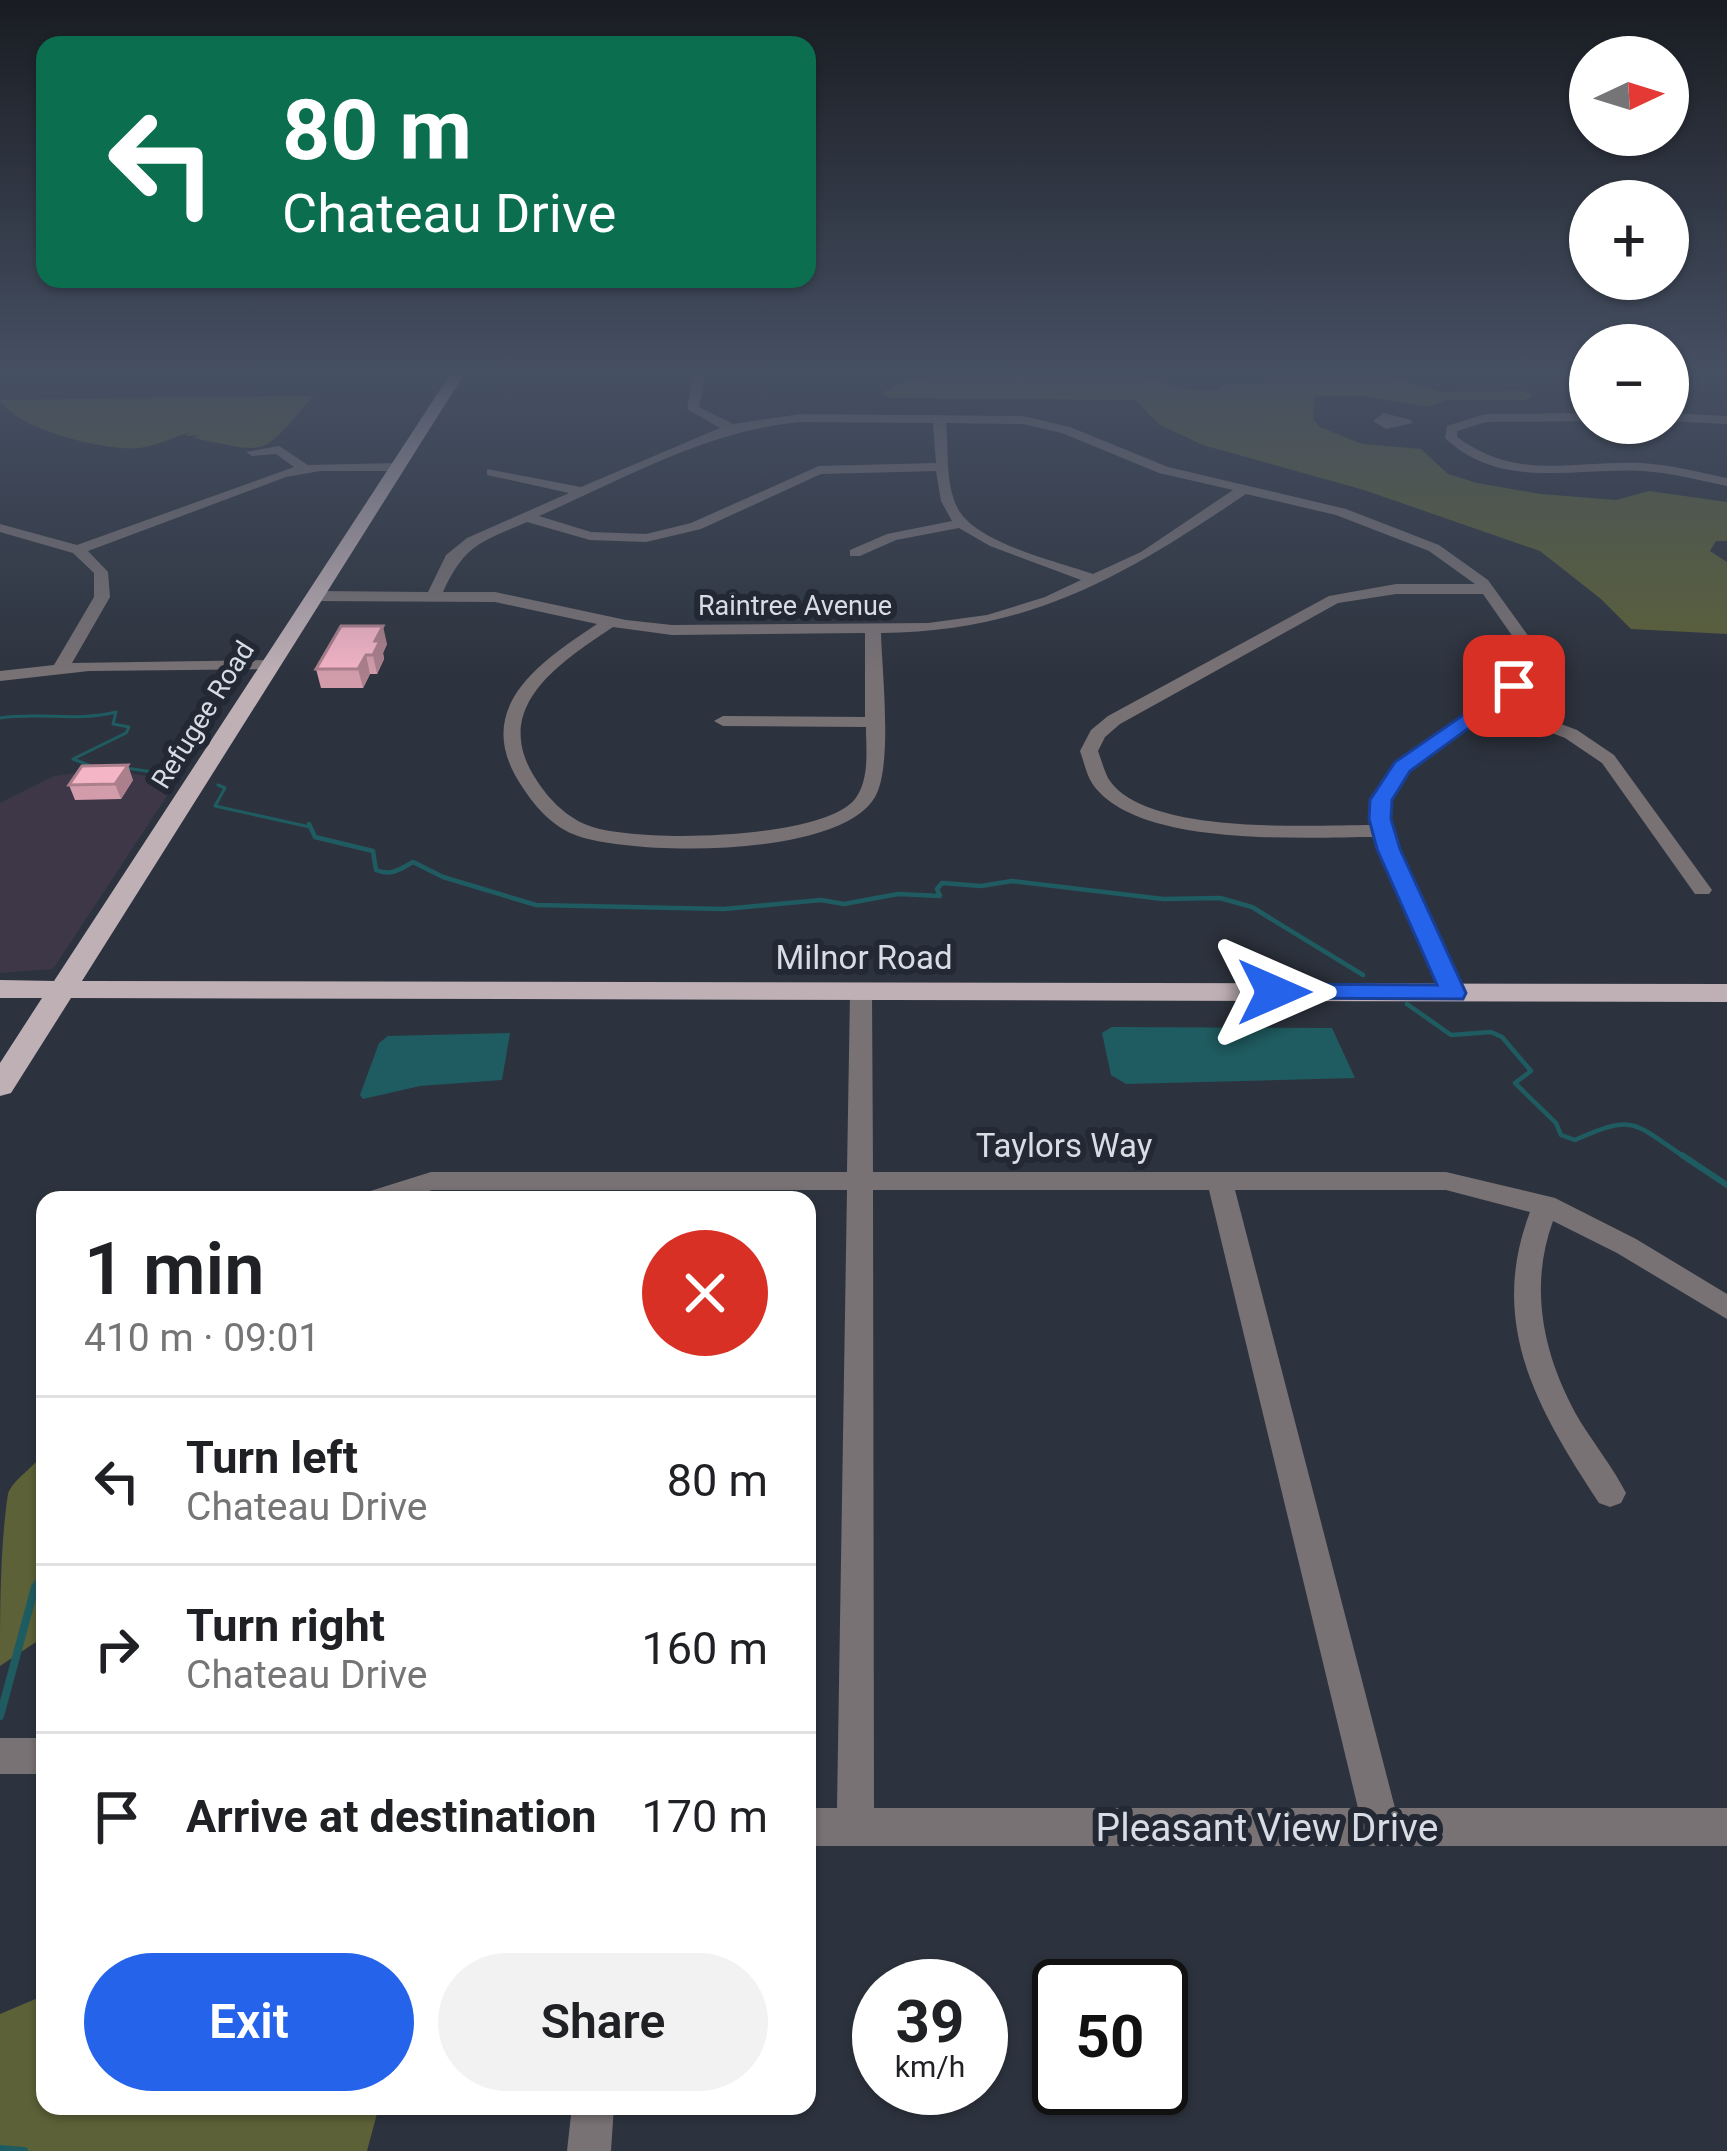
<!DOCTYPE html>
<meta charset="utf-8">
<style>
body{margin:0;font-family:Roboto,sans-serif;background:#f2f2f2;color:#202124;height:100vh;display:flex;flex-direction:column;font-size:45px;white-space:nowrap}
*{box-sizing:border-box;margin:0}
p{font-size:39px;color:#757577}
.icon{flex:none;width:66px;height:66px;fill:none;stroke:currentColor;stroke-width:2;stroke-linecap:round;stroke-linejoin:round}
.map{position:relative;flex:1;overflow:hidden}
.details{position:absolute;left:36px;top:1191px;width:780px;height:924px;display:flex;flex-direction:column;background:#fff;border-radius:24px;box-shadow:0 3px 9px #0004}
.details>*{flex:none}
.top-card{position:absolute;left:36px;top:36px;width:780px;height:252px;border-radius:24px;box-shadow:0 3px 9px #0004;background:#0b6e4f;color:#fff;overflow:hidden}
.needle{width:78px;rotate:86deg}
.tools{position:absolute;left:1569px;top:36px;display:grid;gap:24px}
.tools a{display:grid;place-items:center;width:120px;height:120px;border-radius:50%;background:#fff;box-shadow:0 3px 9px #0004;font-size:60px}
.speed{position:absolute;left:852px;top:1959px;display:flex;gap:24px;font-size:60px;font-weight:700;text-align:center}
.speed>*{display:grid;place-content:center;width:156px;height:156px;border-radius:50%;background:#fff;box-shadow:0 3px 9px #0004;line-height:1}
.speed small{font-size:30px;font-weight:400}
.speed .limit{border:6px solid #111;border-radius:18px;background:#fff;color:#111}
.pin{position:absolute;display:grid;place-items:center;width:102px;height:102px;color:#fff;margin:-51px;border-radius:24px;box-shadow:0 6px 18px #0006}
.me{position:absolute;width:132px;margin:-66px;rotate:90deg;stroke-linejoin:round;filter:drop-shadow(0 0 9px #0008)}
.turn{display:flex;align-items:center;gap:42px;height:252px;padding:0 48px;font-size:54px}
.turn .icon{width:156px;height:156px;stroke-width:2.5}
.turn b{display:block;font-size:84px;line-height:102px}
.round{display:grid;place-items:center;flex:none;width:126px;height:126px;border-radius:63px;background:#f2f2f2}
.headline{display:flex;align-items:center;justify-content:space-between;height:204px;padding:0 48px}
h1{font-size:72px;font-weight:600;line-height:90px}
.cta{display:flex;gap:24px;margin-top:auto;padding:24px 48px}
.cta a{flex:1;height:138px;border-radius:72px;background:#2563eb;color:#fff;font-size:48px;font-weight:600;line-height:138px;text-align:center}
.cta a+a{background:#f2f2f2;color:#202124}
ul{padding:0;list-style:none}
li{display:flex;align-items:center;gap:36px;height:168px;padding:0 48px;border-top:3px solid #e0e0e0}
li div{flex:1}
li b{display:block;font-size:45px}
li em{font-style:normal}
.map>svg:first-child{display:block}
</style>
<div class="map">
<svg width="1727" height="2151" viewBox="0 0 1727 2151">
<rect width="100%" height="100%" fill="#2d333e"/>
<polygon fill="#3d3748" points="84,772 130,773 176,782 53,969 0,973 0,803 54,776"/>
<g fill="#5c6137">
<polygon points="953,376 1140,376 1187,389 1217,390 1228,384 1263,383 1264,377 1271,376 1388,376 1439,392 1523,391 1532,395 1525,400 1447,400 1428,407 1363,396 1315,396 1313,419 1320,427 1362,444 1421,449 1448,474 1477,483 1541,494 1616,500 1649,491 1727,502 1727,541 1716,541 1710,551 1727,562 1727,634 1631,629 1601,599 1540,551 1364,490 1203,445 1160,425 1135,400 888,398 882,392 910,379"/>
<path d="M313 396C259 459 270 453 193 438L199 435 185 436 190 432C175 437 160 444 145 447 114 454 16 430 0 400Z"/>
<path d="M45 1451V1625L36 1642 0 1666C0 1611 0 1546 8 1494 12 1480 36 1466 45 1451Z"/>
<polygon points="45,1995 45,2106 379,2106 367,2151 0,2151 0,2014"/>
</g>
<g fill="#1f5c61">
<polygon points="1112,1027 1332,1028 1355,1078 1126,1084 1111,1075 1102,1033"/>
<polygon points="510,1033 502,1080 420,1086 363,1099 360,1095 379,1043 388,1036"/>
</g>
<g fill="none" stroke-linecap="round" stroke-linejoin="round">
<g stroke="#1f5c61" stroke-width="3">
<path d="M0 718C40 712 77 722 116 712L113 724 129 727 126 733 73 759 91 766"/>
<polyline points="126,768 179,776"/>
<polyline points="218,785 225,788 215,806 310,827"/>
</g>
<g stroke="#1f5c61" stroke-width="4.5">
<path d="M309 824 315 837 373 851 376 870C392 876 399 870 413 862L443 877 536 905 724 909 821 900 844 904 898 894 940 896 937 889 942 883 981 886 1012 881 1163 899 1220 898 1252 907 1363 975"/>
<path d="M1407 1004 1451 1035 1491 1032 1502 1037 1531 1071 1515 1083 1556 1123 1561 1135 1575 1140C1636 1113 1633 1123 1686 1158"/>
</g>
<g stroke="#1f5c61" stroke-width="6">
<polyline points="1682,1155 1727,1185"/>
<polyline points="34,1590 45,1565"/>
</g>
<g stroke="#1f5c61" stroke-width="8">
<polyline points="0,1716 35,1587"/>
<polyline points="0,2149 24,2151"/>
</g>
<g fill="#797275" fill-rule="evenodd">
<path d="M693 376H705L699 407 733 424 800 414 1023 416 1070 427 1168 467 1346 509 1439 545 1488 580 1529 637 1535 659 1520 690 1503 702 1577 730 1614 755 1712 890 1709 894H1695L1602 763 1565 738 1492 710 1410 770 1391 800 1390 819 1398 849 1465 993 1454 1000 1443 993 1375 837C1304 837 1141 848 1094 786 1087 777 1084 762 1080 751L1091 730 1108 716 1329 596 1396 584H1475L1429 551 1336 515 1246 494C1126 575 1031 632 881 633 882 672 893 766 875 797 840 858 637 856 578 836 554 828 536 808 523 788 470 711 535 665 597 624L495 602 315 601 307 596 315 591 428 592 446 555 467 538 569 493 487 475V469L581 487 720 428 687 409ZM800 422 933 423 936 463 819 466 691 523 646 534 591 532 539 516C624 479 706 431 800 422ZM946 423 1023 424 1062 433 1159 473 1233 490 1141 552 1093 574C1057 561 974 543 957 507 945 481 949 451 946 423ZM936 471 941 501 952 521 887 534 850 550V556H860L896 540 959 528 990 546 1081 580 1045 597 987 615 928 623 672 625 626 620 495 592H443C465 544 481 542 527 522L590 540 646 542 701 529 821 474ZM1396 594H1483L1513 637 1519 659C1515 667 1511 678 1505 684 1466 726 1362 755 1372 825 1311 825 1143 836 1108 778 1104 770 1101 759 1098 751L1105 737 1120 724 1338 603ZM613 627 672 635 865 633V717L723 716 714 721 723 726 866 727C866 750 870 779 855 799 823 840 633 844 587 825 564 816 546 796 534 776 491 706 561 662 613 627Z"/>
<polygon points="1384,413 1411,420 1413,423 1386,429 1373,421"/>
<path d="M1590 413V421L1486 422 1457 431V437C1518 482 1573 460 1642 463 1671 465 1699 472 1727 478V486C1699 480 1672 473 1643 471 1574 467 1501 491 1445 438L1447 426 1485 414Z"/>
<polygon points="1668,413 1727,416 1727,424 1668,421"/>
<polygon points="279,446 308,465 398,463 405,467 398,471 320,471 286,477 88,551 108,572 110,597 72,663 269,660 277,665 275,669 89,671 0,681 0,671 54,665 94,597 94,573 73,553 0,532 0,524 77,545 294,467 276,454 252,456 246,452"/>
<path d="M861 987 872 994 873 1172H1446L1555 1198 1636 1239 1727 1294V1319L1617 1253 1553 1221C1528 1289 1544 1359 1580 1421 1595 1445 1613 1468 1626 1493L1621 1503 1610 1507 1599 1503C1538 1410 1487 1324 1530 1212L1446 1190H1235L1395 1808H1727V1846H807V1808H837L847 1190H432L402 1200H360L364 1193 431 1172H847L850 994ZM873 1190H1209L1358 1808H874Z"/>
<rect x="0" y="1738" width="45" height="36"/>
<polygon points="572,2106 614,2106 611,2151 567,2151"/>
</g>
<polygon fill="#bfb0b6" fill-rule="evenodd" points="449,376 463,376 82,981 1727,984 1727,1002 71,998 11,1093 0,1096 0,1063 42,998 0,998 0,980 54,981"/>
</g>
<g fill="#d29cab">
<polygon points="387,644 383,653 384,659 377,674 370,674 363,688 321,688 316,669"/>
<polygon points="133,780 121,799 75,800 69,785"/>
</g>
<g fill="#ab7f8b">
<polygon points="383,626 387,644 383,653 384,659 377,674 373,655 375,641"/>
<polygon points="366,655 370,674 363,688 358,669"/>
<polygon points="128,765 133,780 121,799 115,784"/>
</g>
<g fill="#f4b5c7" stroke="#ab7f8b" stroke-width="3">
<polygon points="341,626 383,626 375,641 380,641 373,655 366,655 358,669 316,669"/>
<polygon points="128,765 115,784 69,785 82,766"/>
</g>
<linearGradient id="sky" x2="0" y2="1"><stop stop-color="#191c22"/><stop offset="0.55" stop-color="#465063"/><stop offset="1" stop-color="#465063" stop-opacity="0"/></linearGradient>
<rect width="1727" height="678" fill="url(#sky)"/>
<polygon fill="#2563eb" stroke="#184099" stroke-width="3" points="1514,680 1524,686 1521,690 1410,771 1392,800 1391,819 1400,849 1466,993 1463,999 1265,998 1261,992 1265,987 1274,984 1437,985 1377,849 1369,819 1370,800 1395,762"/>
<g text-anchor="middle" stroke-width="12" stroke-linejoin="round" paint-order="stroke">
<g font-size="27" fill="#d8dce4" stroke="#232934">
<text x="795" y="615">Raintree Avenue</text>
<text transform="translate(203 715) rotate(-58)" y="9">Refugee Road</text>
</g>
<g font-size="33" fill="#d8dce4" stroke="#232934">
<text x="864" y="969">Milnor Road</text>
<text x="1064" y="1157">Taylors Way</text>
</g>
<g font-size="39" fill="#d8dce4" stroke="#232934">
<text x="1267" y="1841">Pleasant View Drive</text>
</g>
</g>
</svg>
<div class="tools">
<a><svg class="needle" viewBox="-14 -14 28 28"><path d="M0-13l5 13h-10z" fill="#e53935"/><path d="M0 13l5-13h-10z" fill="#757577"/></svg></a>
<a>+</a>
<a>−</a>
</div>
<div class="speed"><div>39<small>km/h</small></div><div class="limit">50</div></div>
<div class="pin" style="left:1514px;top:686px;background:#d93025"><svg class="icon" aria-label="arrive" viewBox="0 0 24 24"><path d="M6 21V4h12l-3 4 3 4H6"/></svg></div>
<svg class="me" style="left:1274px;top:992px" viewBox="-20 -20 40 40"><path d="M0-17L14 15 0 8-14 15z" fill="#2563eb" stroke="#fff" stroke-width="4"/></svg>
<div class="top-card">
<div class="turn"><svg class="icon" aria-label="left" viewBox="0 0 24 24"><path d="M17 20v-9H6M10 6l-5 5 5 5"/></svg><div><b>80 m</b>Chateau Drive</div></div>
</div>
<section class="details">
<div class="headline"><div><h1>1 min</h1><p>410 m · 09:01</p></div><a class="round" style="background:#d93025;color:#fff"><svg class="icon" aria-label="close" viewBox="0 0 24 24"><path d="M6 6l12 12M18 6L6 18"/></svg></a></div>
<ul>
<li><svg class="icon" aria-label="left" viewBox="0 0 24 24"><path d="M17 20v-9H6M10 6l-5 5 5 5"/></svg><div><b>Turn left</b><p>Chateau Drive</p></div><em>80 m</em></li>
<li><svg class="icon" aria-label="right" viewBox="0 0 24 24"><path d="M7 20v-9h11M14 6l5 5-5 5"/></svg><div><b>Turn right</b><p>Chateau Drive</p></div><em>160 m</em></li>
<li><svg class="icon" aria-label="arrive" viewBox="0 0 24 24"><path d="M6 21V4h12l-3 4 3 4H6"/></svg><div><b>Arrive at destination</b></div><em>170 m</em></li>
</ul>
<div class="cta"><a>Exit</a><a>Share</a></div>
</section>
</div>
